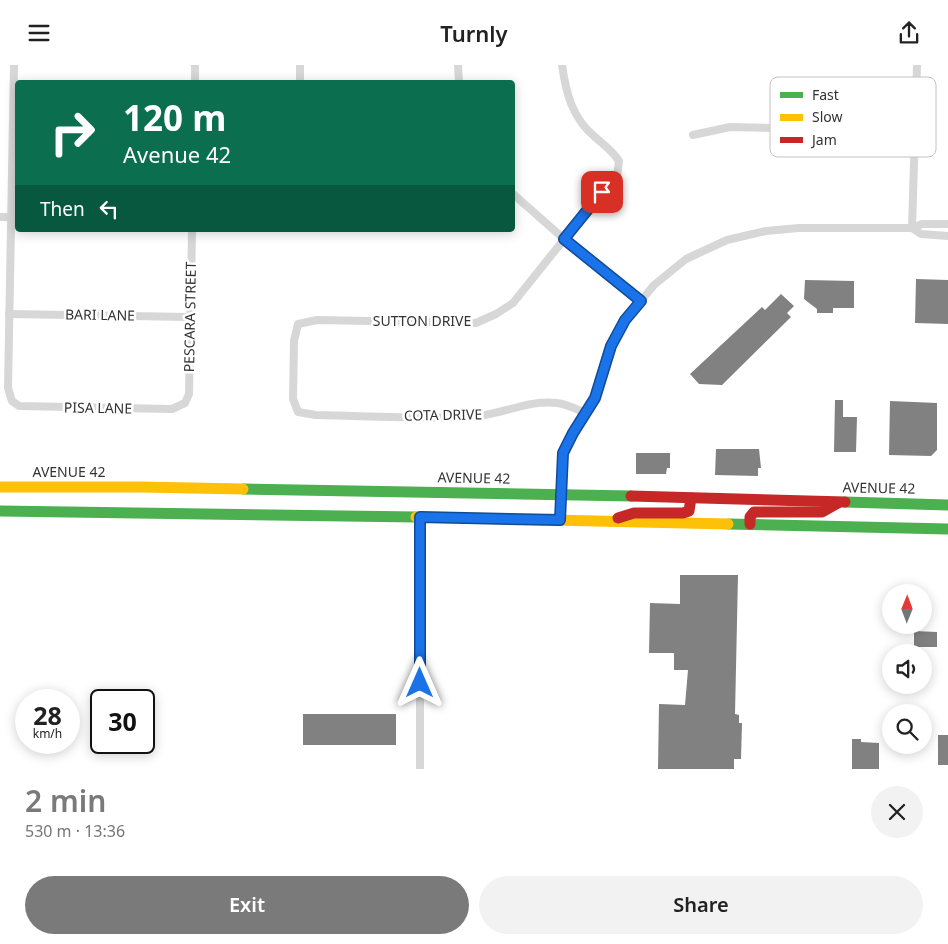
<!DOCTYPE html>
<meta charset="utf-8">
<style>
body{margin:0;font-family:"Noto Sans",sans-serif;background:#f2f2f2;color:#222;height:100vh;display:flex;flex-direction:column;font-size:19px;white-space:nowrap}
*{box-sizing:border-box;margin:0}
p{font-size:16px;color:#767676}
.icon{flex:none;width:28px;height:28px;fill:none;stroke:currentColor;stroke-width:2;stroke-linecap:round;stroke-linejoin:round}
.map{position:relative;height:704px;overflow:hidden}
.side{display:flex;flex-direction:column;background:#fff;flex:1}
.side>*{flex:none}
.hud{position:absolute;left:15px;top:15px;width:500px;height:152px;border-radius:5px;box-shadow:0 2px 12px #0003;background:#0b6e4f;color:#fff;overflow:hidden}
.needle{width:32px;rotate:1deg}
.controls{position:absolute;left:882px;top:519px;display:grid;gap:10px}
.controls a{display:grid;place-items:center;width:50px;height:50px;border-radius:50%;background:#fff;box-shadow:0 2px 12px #0003;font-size:25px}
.speed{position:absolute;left:15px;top:624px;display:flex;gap:10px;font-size:25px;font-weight:700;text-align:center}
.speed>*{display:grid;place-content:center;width:65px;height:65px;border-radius:50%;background:#fff;box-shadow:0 2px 12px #0003;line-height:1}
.speed small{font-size:12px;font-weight:400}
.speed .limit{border:2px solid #111;border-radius:8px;background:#fff;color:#111}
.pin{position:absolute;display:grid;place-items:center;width:42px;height:42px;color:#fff;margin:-21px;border-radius:10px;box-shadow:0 2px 8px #0006}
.me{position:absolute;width:55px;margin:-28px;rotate:0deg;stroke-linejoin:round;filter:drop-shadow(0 0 4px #0008)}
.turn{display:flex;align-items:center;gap:18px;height:105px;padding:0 25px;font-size:22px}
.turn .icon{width:65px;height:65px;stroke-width:2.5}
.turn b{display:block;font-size:35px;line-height:42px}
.then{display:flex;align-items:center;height:48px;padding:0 25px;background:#0003;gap:10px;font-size:19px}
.round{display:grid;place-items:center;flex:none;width:52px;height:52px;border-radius:26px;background:#f2f2f2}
.headline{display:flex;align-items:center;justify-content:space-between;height:85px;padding:0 25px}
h1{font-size:30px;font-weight:600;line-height:38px;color:#7a7a7a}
.action{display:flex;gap:10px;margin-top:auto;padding:10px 25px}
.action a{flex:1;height:58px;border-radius:30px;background:#7a7a7a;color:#fff;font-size:20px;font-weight:600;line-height:58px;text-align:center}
.action a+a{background:#f2f2f2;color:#222}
header{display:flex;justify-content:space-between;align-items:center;height:65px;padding:0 25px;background:#fff;font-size:22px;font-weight:600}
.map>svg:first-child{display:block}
</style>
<header><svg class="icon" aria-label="menu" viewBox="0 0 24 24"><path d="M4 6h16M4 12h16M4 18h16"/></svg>Turnly<svg class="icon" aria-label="share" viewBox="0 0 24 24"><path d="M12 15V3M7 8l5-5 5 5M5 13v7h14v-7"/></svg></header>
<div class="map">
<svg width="948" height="704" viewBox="0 0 948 704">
<rect width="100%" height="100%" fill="#fff"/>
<g fill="#818181">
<polygon points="916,214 948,215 948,259 915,258"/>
<polygon points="805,215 854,216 854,243 833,243 833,248 817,248 817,244 804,234"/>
<polygon points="781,229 794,241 787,248 791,252 722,320 699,319 690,309 762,242 765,245"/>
<polygon points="835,335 843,335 843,352 857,352 856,387 834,387"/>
<polygon points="890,336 937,338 937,385 931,391 889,390"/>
<polygon points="716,384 759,384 761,403 758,403 758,411 715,410"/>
<polygon points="636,388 670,388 670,403 667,403 666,409 636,409"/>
<polygon points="680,510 738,510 735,649 739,650 739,658 742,658 741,694 734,694 734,704 658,704 659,639 685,640 688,605 674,605 674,588 649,588 650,538 680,539"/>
<polygon points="914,566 937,567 937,582 914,582"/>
<rect x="303" y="649" width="93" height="31"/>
<rect x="938" y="670" width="10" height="30"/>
<polygon points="852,674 861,674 861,677 879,678 879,704 852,704"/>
</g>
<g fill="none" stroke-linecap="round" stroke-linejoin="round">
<g stroke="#d7d7d7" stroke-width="8">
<polyline points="14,0 8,323 12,336 19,341 172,344 185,338 189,329 192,165"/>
<polyline points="458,0 459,18"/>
<path d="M562 0C566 28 572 53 595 72 606 82 611 84 619 96L617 112 602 127 513 238 496 249 476 258 317 255 298 259 294 276 293 334 298 347 316 350C367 351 419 354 470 352 499 351 528 334 557 338 567 339 576 344 585 348"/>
<polyline points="195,18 195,0"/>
<polyline points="300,18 300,0"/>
<polyline points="693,70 730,62 914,66"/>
<polyline points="512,128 564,174 641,236"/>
<polyline points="0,152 18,152"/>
<polyline points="912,163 917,0"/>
<polyline points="912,163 921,169 948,171"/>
<polyline points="9,249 190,252"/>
<polyline points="420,452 420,704"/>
<polyline points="559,455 563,388 573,368 595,333 611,281 625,255 654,220 686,194 727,175 766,166 799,163 912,163 922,159 948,159"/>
</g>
<g stroke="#4caf50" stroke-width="11">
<polyline points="243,424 631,431"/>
<polyline points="845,437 948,440"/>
<polyline points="0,446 416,452"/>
<polyline points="728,459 948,464"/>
</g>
<g stroke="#ffc107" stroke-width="11">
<polyline points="0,422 141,422 243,424"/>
<polyline points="416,452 728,459"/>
</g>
<g stroke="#c62828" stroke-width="11">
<polyline points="631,431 845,437"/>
<polyline points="618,453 634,448 683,448 689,446 691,433"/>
<polyline points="750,459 750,452 754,447 822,447 838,438"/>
</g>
</g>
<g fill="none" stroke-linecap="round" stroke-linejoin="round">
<defs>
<polyline id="route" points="420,618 420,452 560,455 563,388 573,368 595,333 611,281 625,255 641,236 564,174 602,127"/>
</defs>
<use href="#route" stroke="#114b97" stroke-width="12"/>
<use href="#route" stroke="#1a73e8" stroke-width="9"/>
</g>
<g text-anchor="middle" stroke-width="5" stroke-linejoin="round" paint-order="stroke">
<g font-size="14" fill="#333" stroke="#fff">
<text transform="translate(100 250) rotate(1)" y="5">BARI LANE</text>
<text transform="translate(190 252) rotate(-89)" y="5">PESCARA STREET</text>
<text x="422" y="261">SUTTON DRIVE</text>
<text transform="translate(98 343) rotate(1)" y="5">PISA LANE</text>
<text transform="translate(443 350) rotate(-1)" y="5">COTA DRIVE</text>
<text x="69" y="412">AVENUE 42</text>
<text transform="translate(474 413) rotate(1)" y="5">AVENUE 42</text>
<text transform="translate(879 423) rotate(1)" y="5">AVENUE 42</text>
</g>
</g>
<rect x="770" y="12" width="166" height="80" rx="8" fill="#fff" stroke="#c2c2c2" stroke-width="1"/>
<rect x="780" y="27" width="23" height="6" fill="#4caf50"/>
<rect x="780" y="49" width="23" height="7" fill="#ffc107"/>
<rect x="780" y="72" width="23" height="6" fill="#c62828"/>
<g font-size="14" fill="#333">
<text x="812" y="35">Fast</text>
<text x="812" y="57">Slow</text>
<text x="812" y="80">Jam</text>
</g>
</svg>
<div class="controls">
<a><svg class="needle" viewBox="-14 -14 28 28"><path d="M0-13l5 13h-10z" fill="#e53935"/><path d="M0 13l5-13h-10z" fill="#767676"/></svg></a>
<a><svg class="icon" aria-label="sound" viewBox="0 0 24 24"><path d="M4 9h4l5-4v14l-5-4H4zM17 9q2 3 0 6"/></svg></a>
<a><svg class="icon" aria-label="search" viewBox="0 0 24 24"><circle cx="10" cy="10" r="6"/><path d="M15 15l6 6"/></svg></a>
</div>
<div class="speed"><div>28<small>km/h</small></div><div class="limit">30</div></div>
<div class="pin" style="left:602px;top:127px;background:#d93025"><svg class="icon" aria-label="arrive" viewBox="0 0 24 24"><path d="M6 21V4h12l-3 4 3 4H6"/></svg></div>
<svg class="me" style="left:420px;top:618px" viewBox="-20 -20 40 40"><path d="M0-17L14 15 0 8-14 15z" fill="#1a73e8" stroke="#fff" stroke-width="4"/></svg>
<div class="hud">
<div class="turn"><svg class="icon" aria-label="right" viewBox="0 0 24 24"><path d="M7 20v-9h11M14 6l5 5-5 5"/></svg><div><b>120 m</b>Avenue 42</div></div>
<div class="then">Then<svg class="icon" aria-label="left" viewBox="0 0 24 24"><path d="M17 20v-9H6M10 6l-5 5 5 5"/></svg></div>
</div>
</div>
<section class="side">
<div class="headline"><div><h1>2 min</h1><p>530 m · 13:36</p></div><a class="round"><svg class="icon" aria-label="close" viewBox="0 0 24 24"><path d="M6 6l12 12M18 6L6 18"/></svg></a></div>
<div class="action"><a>Exit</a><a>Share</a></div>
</section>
